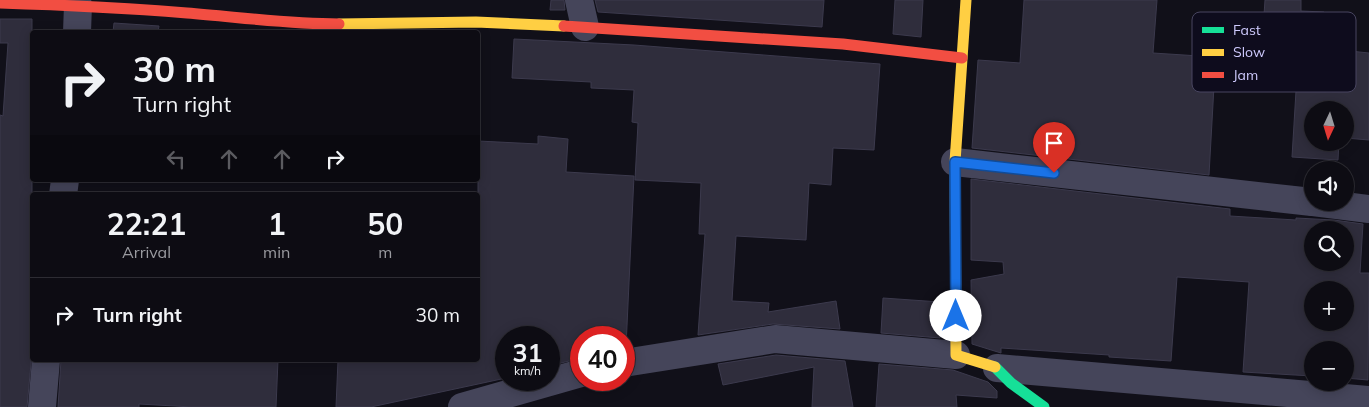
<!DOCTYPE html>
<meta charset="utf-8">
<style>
body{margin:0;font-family:Mulish,sans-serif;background:#16151c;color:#f1f3f6;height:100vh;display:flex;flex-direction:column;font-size:19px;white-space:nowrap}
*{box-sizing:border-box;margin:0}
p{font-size:16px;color:#9a9ba0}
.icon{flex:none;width:28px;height:28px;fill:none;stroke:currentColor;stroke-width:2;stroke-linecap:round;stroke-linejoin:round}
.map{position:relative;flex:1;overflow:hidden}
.side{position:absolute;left:30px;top:192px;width:450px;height:170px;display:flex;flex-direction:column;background:#0d0c13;border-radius:5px;box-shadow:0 2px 12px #0003,0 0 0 1px #2d2c33}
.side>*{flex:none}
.guide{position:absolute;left:30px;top:30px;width:450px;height:152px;border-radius:5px;box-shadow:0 2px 12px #0003,0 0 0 1px #2d2c33;background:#0d0c13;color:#f1f3f6;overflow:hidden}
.needle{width:32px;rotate:184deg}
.fabs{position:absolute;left:1304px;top:101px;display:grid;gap:10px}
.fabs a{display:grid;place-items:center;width:50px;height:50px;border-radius:50%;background:#0d0c13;box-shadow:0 2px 12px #0003,0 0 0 1px #2d2c33;font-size:25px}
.speed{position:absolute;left:495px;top:326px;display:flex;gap:10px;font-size:25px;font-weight:700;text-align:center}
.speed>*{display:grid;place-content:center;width:65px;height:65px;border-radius:50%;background:#0d0c13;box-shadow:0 2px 12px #0003,0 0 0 1px #2d2c33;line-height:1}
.speed small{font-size:12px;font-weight:400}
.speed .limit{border:8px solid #d22;background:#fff;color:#111}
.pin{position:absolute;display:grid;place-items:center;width:42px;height:42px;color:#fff;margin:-51px -21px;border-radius:50% 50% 50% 0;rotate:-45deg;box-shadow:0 0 5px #0007}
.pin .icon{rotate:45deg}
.me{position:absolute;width:55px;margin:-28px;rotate:0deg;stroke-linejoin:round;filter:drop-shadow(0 0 4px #0008)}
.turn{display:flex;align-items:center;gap:18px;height:105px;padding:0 20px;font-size:22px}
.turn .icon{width:65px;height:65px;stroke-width:2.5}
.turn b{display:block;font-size:35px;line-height:42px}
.lanes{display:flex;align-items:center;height:48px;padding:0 20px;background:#0003;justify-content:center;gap:25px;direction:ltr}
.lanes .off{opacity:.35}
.eta{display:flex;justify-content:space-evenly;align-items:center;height:85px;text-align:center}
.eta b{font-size:30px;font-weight:700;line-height:35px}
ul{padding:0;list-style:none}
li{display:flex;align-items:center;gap:15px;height:75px;padding:0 20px;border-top:1px solid #2d2c33}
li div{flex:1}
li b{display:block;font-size:19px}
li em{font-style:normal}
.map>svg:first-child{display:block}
</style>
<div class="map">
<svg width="1369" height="407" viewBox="0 0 1369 407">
<rect width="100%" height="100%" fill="#111019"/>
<g fill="#2f2d3c" stroke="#3c3a4d" fill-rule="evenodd">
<polygon points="551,0 564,0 565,10 550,10"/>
<polygon points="595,0 824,0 822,27 598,12"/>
<polygon points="895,0 923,0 921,37 893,34"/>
<polygon points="1024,0 1157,0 1153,53 1261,60 1265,0 1301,0 1301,11 1324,12 1321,48 1369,53 1369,140 1345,138 1345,110 1312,110 1312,142 1339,142 1338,160 1292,157 1296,91 1214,86 1209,175 972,148 978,60 1020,63"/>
<polygon points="0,19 32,19 32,353 27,407 0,407 0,115 3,116 8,43 0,43"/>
<polygon points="114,23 159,26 158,32 113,32"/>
<polygon points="514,39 634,45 880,64 874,150 833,148 831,185 809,183 806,240 736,236 732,301 769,303 768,312 836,301 840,329 773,324 698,335 705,234 699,234 701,183 635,180 638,123 632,122 634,90 591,88 591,82 512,78"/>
<polygon points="538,136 568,139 566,172 634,176 626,347 624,347 624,338 581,338 581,358 549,366 549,338 506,338 506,378 371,407 336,407 338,360 478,360 478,141 538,144"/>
<path d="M971 179 1230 209V216L1296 220V218L1334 220 1363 224 1360 273H1369L1368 380 1345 378V350H1312V376L1243 372 1249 282 1177 277 1171 361 1109 357V355L1001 348V353L972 344 971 280 1004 274 1003 262 971 260ZM1312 230H1345V262H1312ZM1312 290H1345V322H1312Z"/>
<polygon points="883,298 940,302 940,338 881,333"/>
<polygon points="776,355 845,361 853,407 812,407 814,367 723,385 718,364"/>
<polygon points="61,360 185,360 223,362 223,360 278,360 276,407 192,407 139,404 139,407 58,407"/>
<polygon points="879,364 953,370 988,382 997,391 997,398 956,395 957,407 876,407"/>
</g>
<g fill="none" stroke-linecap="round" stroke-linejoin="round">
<g stroke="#45455a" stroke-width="28">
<polyline points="579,0 585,27"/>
<polyline points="77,32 78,5"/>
<polyline points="955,162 1312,202"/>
<polyline points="63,195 65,180"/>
<polyline points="1313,202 1369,209"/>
<polyline points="624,363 775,339 956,355"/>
<polyline points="997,368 1369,400"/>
<polyline points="42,407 46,360"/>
<polyline points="462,407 581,373"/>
</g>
<polyline stroke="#16e098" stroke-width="11" points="995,367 1011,383 1044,407"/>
<g stroke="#ffcf43" stroke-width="11">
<polyline points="966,0 955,162 956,355 995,367"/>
<polyline points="339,24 476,22 564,26"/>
</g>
<g stroke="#f24e42" stroke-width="11">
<path d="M0 3C63 5 125 8 187 13 238 17 288 24 339 24"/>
<polyline points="564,26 843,44 962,58"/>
</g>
</g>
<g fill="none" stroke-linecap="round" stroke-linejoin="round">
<defs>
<polyline id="route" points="956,316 955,162 1054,173"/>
</defs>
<use href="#route" stroke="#114b97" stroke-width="12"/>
<use href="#route" stroke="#1a73e8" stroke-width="9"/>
</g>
<rect x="1192" y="12" width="164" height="80" rx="8" fill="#0e0c1d" stroke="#484560" stroke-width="1"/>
<rect x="1202" y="27" width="22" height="6" fill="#16e098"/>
<rect x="1202" y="49" width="22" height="7" fill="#ffcf43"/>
<rect x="1202" y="72" width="22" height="6" fill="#f24e42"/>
<g font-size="14" fill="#cecafd">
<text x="1233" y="35">Fast</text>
<text x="1233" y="57">Slow</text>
<text x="1233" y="80">Jam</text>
</g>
</svg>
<div class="fabs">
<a><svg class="needle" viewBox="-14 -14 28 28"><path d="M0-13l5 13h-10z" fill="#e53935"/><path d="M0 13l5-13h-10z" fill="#9a9ba0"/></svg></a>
<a><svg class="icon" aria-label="sound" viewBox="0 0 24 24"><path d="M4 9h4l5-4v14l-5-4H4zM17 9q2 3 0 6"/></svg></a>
<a><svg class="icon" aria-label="search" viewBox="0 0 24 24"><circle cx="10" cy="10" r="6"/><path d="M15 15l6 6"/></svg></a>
<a>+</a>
<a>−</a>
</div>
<div class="speed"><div>31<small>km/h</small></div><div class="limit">40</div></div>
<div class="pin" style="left:1054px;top:173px;background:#d93025"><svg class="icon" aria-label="arrive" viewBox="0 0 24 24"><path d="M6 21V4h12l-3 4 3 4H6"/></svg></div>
<svg class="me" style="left:956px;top:316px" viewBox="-20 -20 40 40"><circle r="19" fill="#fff"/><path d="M0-13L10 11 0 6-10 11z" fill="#1a73e8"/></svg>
<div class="guide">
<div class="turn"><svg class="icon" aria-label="right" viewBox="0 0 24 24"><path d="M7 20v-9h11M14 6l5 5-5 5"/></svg><div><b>30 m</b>Turn right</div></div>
<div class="lanes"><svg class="icon off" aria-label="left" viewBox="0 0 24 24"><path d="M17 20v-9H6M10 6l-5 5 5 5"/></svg><svg class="icon off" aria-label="ahead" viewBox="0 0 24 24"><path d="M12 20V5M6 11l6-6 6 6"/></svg><svg class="icon off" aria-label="ahead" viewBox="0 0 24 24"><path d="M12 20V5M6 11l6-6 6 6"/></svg><svg class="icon" aria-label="right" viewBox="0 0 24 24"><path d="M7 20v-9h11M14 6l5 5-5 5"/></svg></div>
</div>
<section class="side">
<div class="eta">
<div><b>22:21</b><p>Arrival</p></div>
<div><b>1</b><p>min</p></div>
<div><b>50</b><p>m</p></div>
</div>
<ul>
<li><svg class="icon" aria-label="right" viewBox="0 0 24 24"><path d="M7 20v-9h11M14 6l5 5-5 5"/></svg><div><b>Turn right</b></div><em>30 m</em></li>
</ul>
</section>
</div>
